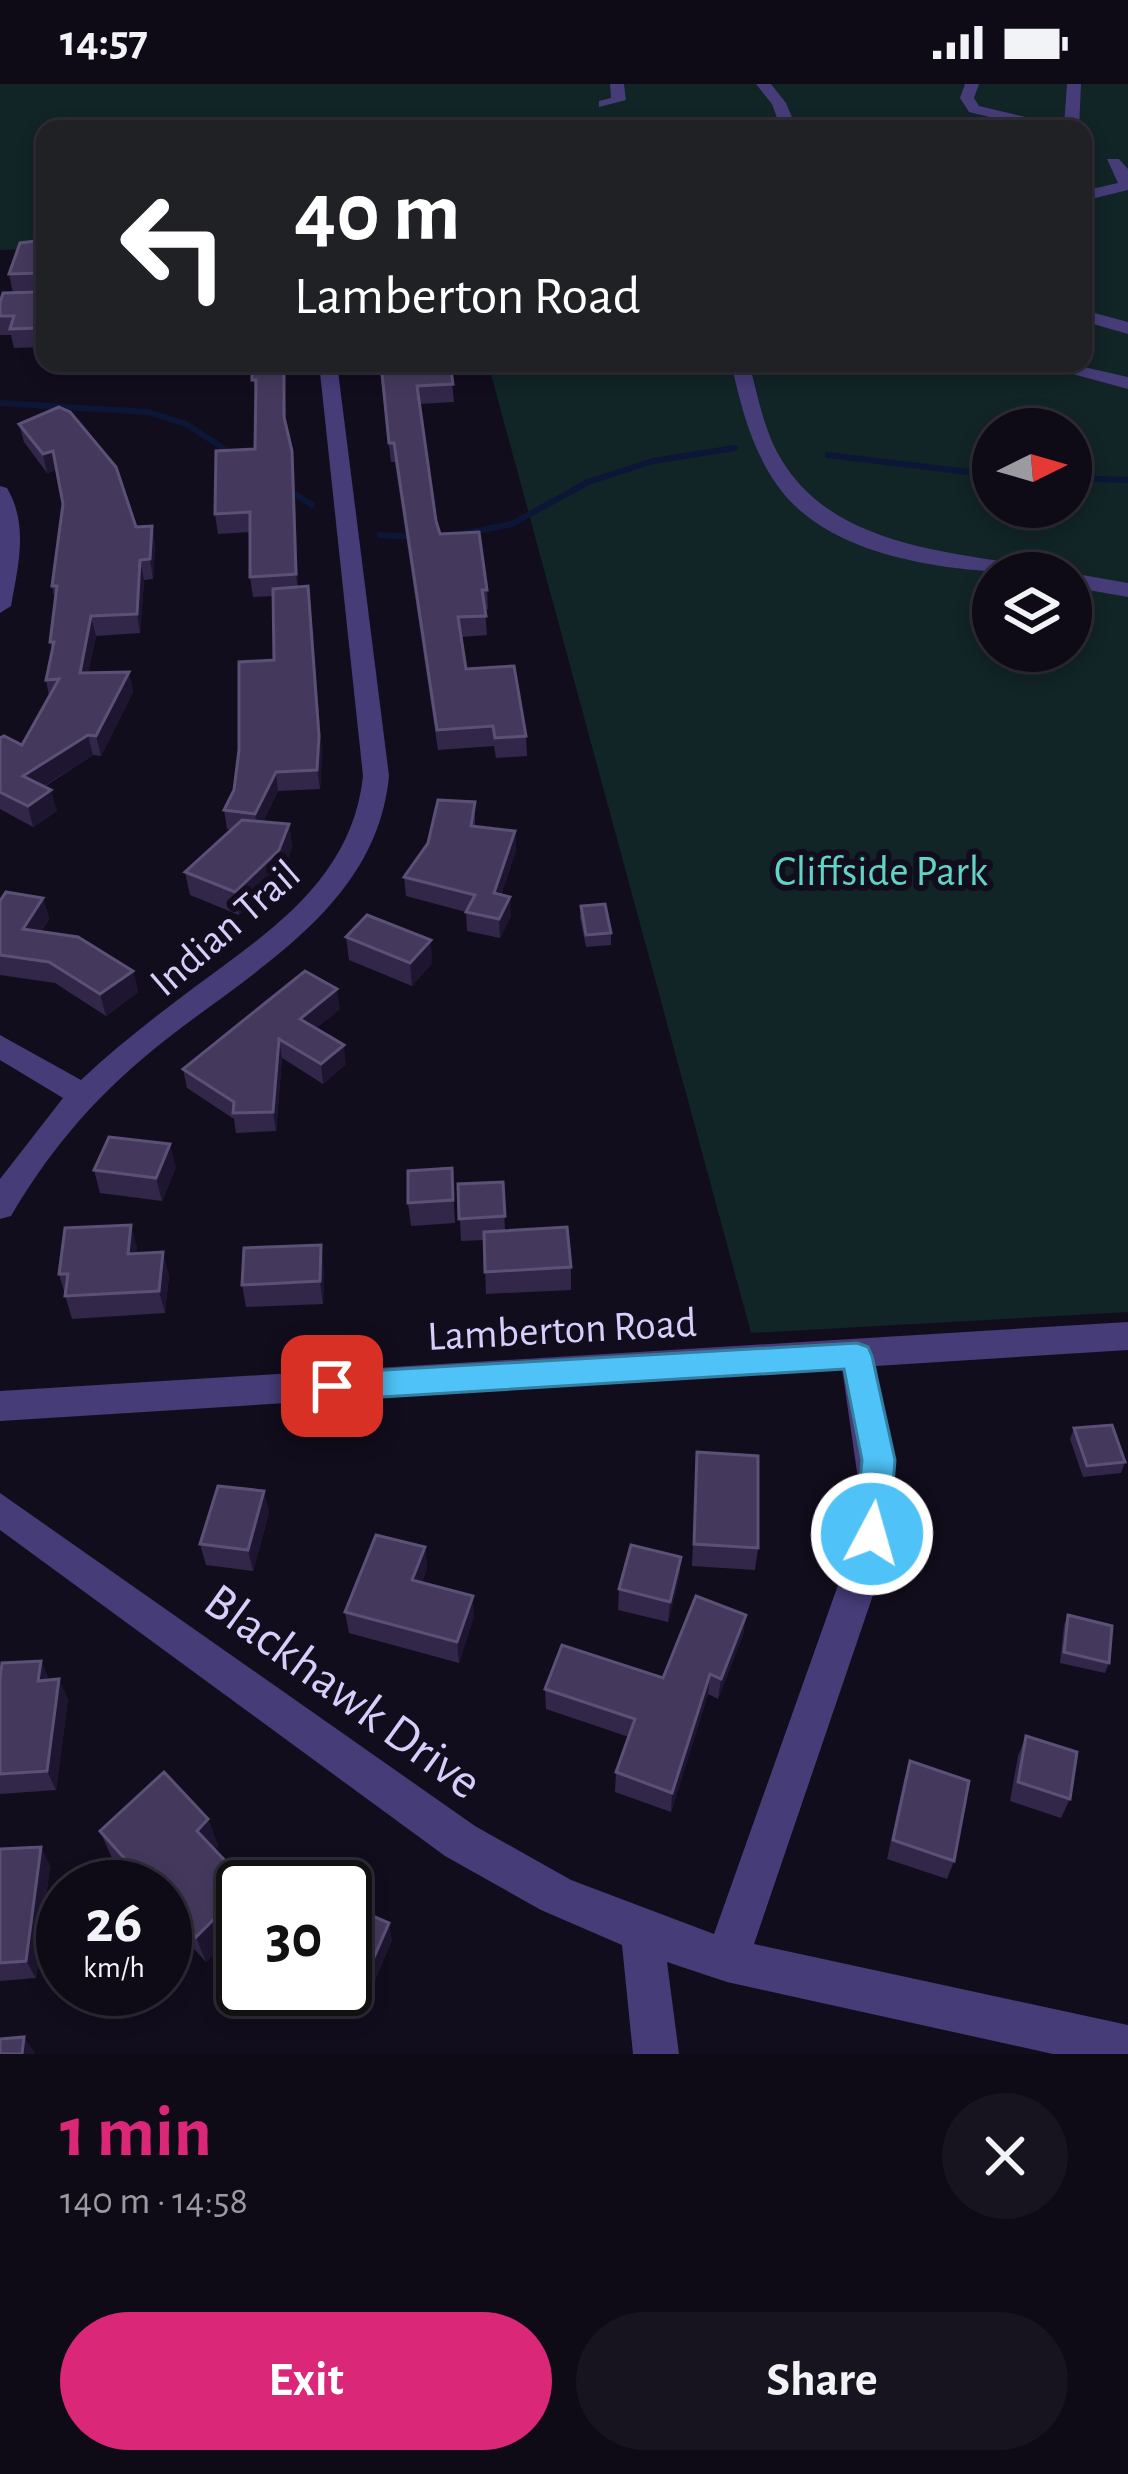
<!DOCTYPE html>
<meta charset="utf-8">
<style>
body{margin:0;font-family:"Alegreya Sans",sans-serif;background:#17131f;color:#f1f3f6;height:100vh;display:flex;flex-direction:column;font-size:45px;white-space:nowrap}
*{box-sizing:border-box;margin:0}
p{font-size:39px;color:#9b9aa1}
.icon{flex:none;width:66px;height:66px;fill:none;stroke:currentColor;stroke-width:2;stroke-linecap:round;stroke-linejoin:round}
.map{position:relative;height:1970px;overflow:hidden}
.drawer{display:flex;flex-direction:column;background:#0e0a16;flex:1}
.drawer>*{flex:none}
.top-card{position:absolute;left:36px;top:36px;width:1056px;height:252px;border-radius:24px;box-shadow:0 6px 18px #0003,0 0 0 3px #2e2b35;background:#202124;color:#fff;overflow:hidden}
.needle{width:78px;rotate:85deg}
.buttons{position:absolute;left:972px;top:324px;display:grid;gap:24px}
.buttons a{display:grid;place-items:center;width:120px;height:120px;border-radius:50%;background:#0e0a16;box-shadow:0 6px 18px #0003,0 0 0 3px #2e2b35;font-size:60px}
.speed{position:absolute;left:36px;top:1776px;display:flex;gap:24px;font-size:60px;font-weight:700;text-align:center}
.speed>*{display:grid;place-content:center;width:156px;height:156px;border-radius:50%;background:#0e0a16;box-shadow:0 6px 18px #0003,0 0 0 3px #2e2b35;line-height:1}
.speed small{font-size:30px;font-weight:400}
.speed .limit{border:6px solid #111;border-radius:18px;background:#fff;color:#111}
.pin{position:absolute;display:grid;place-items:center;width:102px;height:102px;color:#fff;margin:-51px;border-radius:24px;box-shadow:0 6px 18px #0006}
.me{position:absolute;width:132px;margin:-66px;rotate:6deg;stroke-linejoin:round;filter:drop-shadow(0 0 9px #0008)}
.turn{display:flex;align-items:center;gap:42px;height:252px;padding:0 60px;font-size:54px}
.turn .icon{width:156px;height:156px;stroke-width:2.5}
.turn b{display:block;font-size:84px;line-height:102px}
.round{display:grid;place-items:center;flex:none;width:126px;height:126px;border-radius:63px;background:#17131f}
.overview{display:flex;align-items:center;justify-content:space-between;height:204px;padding:0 60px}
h1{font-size:72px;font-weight:700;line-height:90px;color:#db2777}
.cta{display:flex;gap:24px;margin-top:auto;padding:24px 60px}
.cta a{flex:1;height:138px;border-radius:72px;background:#db2777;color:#fff;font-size:48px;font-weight:700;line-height:138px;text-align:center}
.cta a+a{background:#17131f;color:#f1f3f6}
.status{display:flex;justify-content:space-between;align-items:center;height:84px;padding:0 60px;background:#0e0a16;direction:ltr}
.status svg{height:33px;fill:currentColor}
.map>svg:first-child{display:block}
</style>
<div class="status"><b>14:57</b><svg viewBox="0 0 49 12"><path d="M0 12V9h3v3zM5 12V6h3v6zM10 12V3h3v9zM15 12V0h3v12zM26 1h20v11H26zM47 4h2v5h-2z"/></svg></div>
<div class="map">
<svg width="1128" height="1970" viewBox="0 0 1128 1970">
<rect width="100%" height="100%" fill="#120d1d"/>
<path fill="#112426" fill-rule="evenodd" d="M0 0H1128V1228L751 1249 488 279H1083V45H45V165L0 166ZM993 345H1071V423H993ZM993 489H1071V567H993Z"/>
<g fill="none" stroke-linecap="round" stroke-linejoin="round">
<g stroke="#0c1737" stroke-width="6">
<polyline points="0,319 148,328 186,340 234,371"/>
<polyline points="828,371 993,391"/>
<polyline points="1071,394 1128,396"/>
<polyline points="289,406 312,421"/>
<polyline points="380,451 416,453"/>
<polyline points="457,451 512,440 588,398 653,377 735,364"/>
</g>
<g fill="#463c78" fill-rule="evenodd">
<polygon points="610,0 624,0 626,16 599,23 599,17 611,14"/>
<polygon points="756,0 771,0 786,19 797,45 781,45 772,20"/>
<polygon points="965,0 979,0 974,14 979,22 1064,42 1067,0 1081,0 1079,45 1039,45 969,28 960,14"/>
<polygon points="1107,75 1119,75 1128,85 1128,106 1083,117 1083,107 1118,99"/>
<polygon points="1083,226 1128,238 1128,250 1083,237"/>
<path d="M319 279H337L389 692C376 831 236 894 141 976 88 1021 46 1072 11 1132L0 1135V1095L63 1014 0 976V951L81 996C117 962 156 932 196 902 272 846 352 794 363 692Z"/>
<path d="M731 279H749C757 309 763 341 777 368 826 460 941 467 1032 482L1043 489C959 489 830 477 777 401 751 364 741 322 731 279Z"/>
<polygon points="1032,279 1066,279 1128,293 1128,305"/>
<path d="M0 402 7 404C29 441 18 482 11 522L0 529Z"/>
<polygon points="1071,489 1128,499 1128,513 1071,503"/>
<polygon points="1128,1238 1128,1266 876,1282 894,1395 886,1473 754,1860 1128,1941 1128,1970 1053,1970 727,1898 667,1878 679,1970 633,1970 622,1861 541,1826 445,1772 0,1446 0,1409 475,1742 571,1796 714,1850 848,1473 858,1395 842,1284 0,1337 0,1307"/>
</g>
</g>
<g fill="#322749">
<polygon points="45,156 45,258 43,263 14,264 11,251 0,251 0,219 13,209 9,190"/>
<polygon points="249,279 283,279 284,281 286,342 294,386 298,503 310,521 322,670 320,705 278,707 263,738 289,740 292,763 283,789 239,831 190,811 185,788 232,746 227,745 224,726 234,706 274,576 273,512 253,513 250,493 250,448 218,450 215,430 255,365 256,315 252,286"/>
<polygon points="379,279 450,279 454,318 419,320 436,437 440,450 487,506 488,525 485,526 487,551 461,553 466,585 526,652 527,672 496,674 494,662 438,666 395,378 391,378"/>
<polygon points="19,340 136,443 152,442 155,461 153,495 144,496 140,549 96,552 88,589 129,588 133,608 101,672 93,671 44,703 57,727 33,743 0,725 0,654 22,661 49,612 46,596 52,567 50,558 55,517 52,502 63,420 57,386 47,389 24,358"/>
<polygon points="475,718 475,742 515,747 516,766 501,811 511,832 500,854 467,847 466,828 406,812 404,793"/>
<polygon points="43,814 49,835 41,848 133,887 138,908 106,932 55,899 0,891 0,817"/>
<polygon points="581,822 611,849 611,861 586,863 580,834"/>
<polygon points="346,853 432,879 412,902 349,876"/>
<polygon points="340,925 316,944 346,980 323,1000 282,974 276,1047 236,1049 234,1035 187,1004 183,985"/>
<polygon points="176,1083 162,1117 100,1109 94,1086"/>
<polygon points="452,1084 455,1139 411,1142 408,1119"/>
<polygon points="503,1098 505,1146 571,1183 571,1206 486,1210 484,1156 461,1157 458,1100"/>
<polygon points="137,1163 136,1169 169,1191 165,1229 72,1235 59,1190"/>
<polygon points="324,1183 323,1220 246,1223 242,1201"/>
<polygon points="1074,1344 1125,1378 1121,1389 1083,1393 1070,1355"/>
<polygon points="697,1368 758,1464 755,1486 692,1482"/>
<polygon points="264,1407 269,1429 253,1487 206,1481 200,1460"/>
<polygon points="425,1463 427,1484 422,1498 474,1532 459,1579 349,1549 345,1528"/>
<polygon points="681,1473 679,1494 668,1538 618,1526 619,1505"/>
<polygon points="746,1531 743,1551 718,1615 708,1610 671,1728 615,1708 616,1688 629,1653 546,1625 545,1605 663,1594"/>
<polygon points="1068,1531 1109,1579 1105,1589 1060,1579 1064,1541"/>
<polygon points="41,1577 49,1596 68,1615 56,1706 0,1710 0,1595"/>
<polygon points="1026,1652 1070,1715 1061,1734 1010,1717 1018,1672"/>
<polygon points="910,1677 954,1777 947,1795 887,1775 904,1696"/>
<polygon points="208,1735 218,1762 215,1765 249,1803 243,1803 243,1840 206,1878 165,1833 165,1803 138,1803 112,1774 100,1747"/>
<polygon points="0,1765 50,1781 36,1894 0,1897"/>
<polygon points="345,1820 392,1856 365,1919 332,1905 345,1905"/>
</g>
<g fill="#1e1530">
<polygon points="43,233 45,243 43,263 39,244"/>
<polygon points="53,367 57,386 47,389 43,370"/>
<polygon points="292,367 294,386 298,511 296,490"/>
<polygon points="152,442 155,461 153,495 150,475"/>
<polygon points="140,476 144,496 140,549 137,530"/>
<polygon points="308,502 322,670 320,705 317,686"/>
<polygon points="91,532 96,552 84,609 80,589"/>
<polygon points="129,588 133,608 101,672 96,652"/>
<polygon points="88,651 93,671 28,712 23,692"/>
<polygon points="276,688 278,707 258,749 255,730"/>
<polygon points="51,706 57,727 33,743 28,722"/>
<polygon points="289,740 292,763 283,789 239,831 235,808"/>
<polygon points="515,747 516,766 495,828 494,809"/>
<polygon points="510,813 511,832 500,854 499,835"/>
<polygon points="43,814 49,835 29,867 23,845"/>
<polygon points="431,856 432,879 412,902 410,879"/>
<polygon points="133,887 138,908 106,932 100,910"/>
<polygon points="337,905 340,925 303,954 300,935"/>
<polygon points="279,955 282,974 276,1047 273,1028"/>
<polygon points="344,961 346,980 323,1000 321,980"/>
<polygon points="170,1060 176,1083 162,1117 156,1094"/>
<polygon points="131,1141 137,1163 134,1193 128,1170"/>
<polygon points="321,1161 324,1183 323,1220 320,1197"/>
<polygon points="163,1168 169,1191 165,1229 159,1207"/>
<polygon points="264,1407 269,1429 253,1487 248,1466"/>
<polygon points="425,1463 427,1484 415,1516 412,1496"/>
<polygon points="681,1473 679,1494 668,1538 670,1518"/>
<polygon points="473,1512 474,1532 459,1579 457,1558"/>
<polygon points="746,1531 743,1551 718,1615 721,1595"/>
<polygon points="41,1577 50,1597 38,1597"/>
<polygon points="710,1590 708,1610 671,1728 672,1709"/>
<polygon points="59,1595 68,1615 56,1706 47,1687"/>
<polygon points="208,1735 218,1762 207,1774 197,1747"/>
<polygon points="41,1763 50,1781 36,1894 26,1877"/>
<polygon points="243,1806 243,1840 206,1878 196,1853"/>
<polygon points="389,1839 392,1856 365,1919 361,1903"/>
<polygon points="24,1953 35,1969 35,1970 22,1970"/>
</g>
<g fill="#44395c" stroke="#5b5075" stroke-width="3">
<polygon points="45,156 45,201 41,189 9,190 20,159"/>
<polygon points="45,204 45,233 43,233 39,244 10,245 14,232 0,232 0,219 3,209 41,208"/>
<polygon points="252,279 283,279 284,281 284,333 292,367 296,490 250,493 250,428 215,430 216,367 255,365 256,296 252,296"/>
<polygon points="381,279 450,279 453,300 417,302 436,437 440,450 479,448 487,506 482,506 486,532 458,533 466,585 514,582 526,652 495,654 493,642 437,646 394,359 389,359"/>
<polygon points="59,323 70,328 116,383 136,443 152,442 150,475 140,476 137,530 91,532 80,589 129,588 96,652 88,651 23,692 51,706 28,722 0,708 0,654 4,652 22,661 59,595 46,596 54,558 50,558 57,502 52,502 63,420 53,367 43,370 19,340"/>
<polygon points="308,502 319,652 317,686 276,688 255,730 224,726 234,706 239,666 239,578 274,576 273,505"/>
<polygon points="438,716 475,718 471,742 515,747 494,809 510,813 499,835 466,828 475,811 404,793 428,759"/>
<polygon points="242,736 289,740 279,766 235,808 185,788"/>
<polygon points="6,808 43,814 23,845 78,853 133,887 100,910 49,878 0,871 0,817"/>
<polygon points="605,820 611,849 586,851 581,822"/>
<polygon points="367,831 431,856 410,879 346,853"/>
<polygon points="305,887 337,905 300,935 344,961 321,980 279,955 273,1028 233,1029 234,1018 183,985"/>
<polygon points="109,1053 170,1060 156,1094 94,1086"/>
<polygon points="452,1084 453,1116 408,1119 408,1087"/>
<polygon points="503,1098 505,1132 459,1135 458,1100"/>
<polygon points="131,1141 128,1170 163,1168 159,1207 65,1212 68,1190 59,1190 65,1144"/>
<polygon points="567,1143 571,1183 485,1188 484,1148"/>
<polygon points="321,1161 320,1197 242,1201 244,1164"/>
<polygon points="1112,1341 1125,1378 1087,1382 1074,1344"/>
<polygon points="697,1368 758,1372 758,1464 694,1460"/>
<polygon points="218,1402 264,1407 248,1466 200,1460"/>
<polygon points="376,1451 425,1463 412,1496 473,1512 457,1558 345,1528"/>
<polygon points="631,1461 681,1473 670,1518 619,1505"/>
<polygon points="696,1512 746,1531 721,1595 710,1590 672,1709 616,1688 635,1635 545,1605 562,1561 663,1594"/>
<polygon points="1068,1531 1112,1542 1109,1579 1064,1568"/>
<polygon points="41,1577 38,1597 59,1595 47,1687 0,1690 0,1595 2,1579"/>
<polygon points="1026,1652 1077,1668 1070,1715 1018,1698"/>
<polygon points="910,1677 969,1697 954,1777 893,1756"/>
<polygon points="164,1688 208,1735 197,1747 248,1801 243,1803 243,1806 196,1853 165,1819 165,1803 150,1803 100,1747"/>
<polygon points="41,1763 26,1877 0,1879 0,1765"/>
<polygon points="345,1820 389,1839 361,1903 345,1896"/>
<polygon points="24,1953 22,1970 0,1970 0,1955"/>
</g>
<polygon fill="#4fc3f7" stroke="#337fa1" stroke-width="3" points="857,1259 868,1263 872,1272 895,1376 889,1450 884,1461 872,1465 860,1461 855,1450 862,1376 844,1285 332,1316 321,1312 316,1302 321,1293 332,1289"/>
<g text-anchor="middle" stroke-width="12" stroke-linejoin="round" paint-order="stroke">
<g font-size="42" fill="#60d4c5" stroke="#120d1d">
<text x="881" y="801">Cliffside Park</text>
</g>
<g font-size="42" fill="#d8cdfb" stroke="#120d1d">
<text transform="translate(224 843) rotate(-41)" y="15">Indian Trail</text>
<text transform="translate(562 1244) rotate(-3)" y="15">Lamberton Road</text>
</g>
<g font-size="51" fill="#d8cdfb" stroke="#120d1d">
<text transform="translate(344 1606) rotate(36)" y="18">Blackhawk Drive</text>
</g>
</g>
</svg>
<div class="buttons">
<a><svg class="needle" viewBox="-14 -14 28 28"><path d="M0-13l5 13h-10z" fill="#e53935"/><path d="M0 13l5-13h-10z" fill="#9b9aa1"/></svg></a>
<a><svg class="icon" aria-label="layers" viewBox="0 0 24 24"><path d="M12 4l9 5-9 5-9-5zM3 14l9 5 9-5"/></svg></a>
</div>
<div class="speed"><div>26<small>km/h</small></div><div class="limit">30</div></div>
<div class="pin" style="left:332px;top:1302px;background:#d93025"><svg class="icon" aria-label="arrive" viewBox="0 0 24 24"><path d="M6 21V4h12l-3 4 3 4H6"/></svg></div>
<svg class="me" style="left:872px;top:1450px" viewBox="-20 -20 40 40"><circle r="17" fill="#4fc3f7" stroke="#fff" stroke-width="3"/><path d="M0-11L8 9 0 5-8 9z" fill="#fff"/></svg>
<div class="top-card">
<div class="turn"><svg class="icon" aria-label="left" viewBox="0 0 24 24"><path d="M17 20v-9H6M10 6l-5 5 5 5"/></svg><div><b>40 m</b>Lamberton Road</div></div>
</div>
</div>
<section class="drawer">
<div class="overview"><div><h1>1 min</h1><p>140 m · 14:58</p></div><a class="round"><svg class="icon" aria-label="close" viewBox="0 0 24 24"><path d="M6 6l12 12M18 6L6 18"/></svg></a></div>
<div class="cta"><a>Exit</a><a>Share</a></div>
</section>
